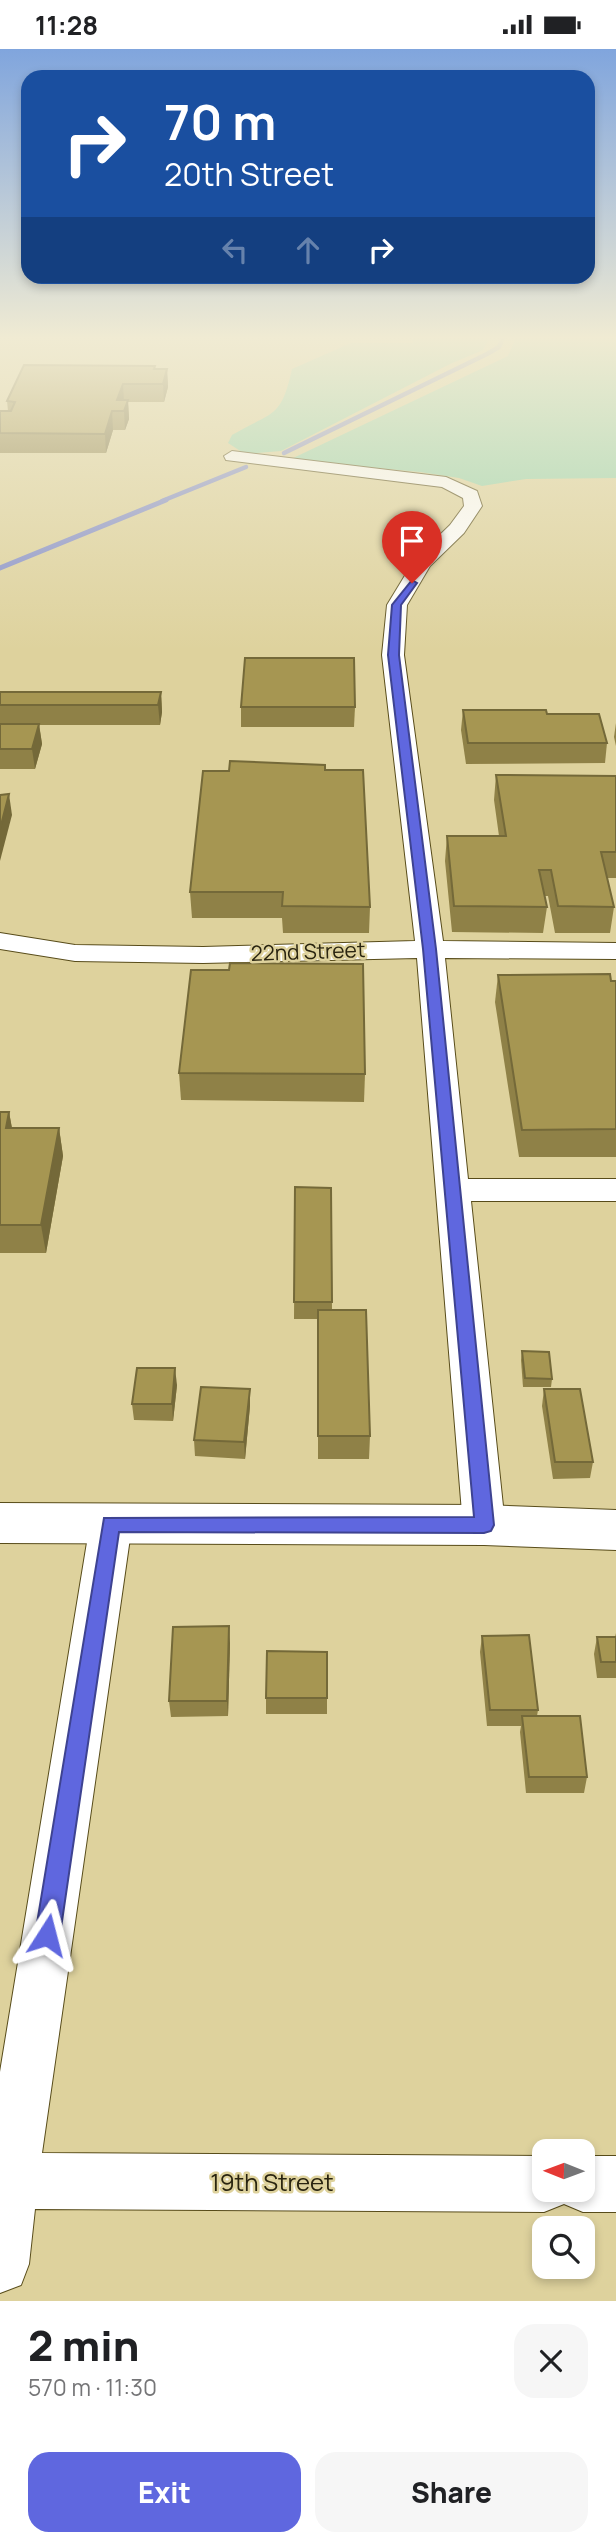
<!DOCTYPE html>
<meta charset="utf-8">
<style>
body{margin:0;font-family:Manrope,sans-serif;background:#f6f6f6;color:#202124;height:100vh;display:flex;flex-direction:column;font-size:26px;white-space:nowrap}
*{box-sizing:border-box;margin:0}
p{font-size:23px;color:#757577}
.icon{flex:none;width:38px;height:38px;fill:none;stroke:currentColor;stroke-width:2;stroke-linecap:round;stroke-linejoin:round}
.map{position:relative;height:2252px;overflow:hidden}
.details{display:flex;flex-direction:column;background:#fff;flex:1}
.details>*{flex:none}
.banner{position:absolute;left:21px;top:21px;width:574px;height:214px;border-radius:21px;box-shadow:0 4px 10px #0003;background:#1a4fa0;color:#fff;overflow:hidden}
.needle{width:46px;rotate:271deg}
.controls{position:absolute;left:532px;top:2090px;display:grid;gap:14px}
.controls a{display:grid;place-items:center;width:63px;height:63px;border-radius:14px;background:#fff;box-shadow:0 4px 10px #0003;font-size:35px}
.pin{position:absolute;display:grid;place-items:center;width:60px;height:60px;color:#fff;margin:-72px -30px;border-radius:50% 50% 50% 0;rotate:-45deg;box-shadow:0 0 7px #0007}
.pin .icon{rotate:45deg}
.me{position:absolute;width:77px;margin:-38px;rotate:9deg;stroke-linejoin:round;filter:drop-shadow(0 0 5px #0008)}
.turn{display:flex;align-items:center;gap:24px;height:147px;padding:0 28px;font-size:32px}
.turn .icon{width:91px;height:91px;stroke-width:2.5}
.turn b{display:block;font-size:49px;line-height:60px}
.lanes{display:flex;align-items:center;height:66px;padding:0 28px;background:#0003;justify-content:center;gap:35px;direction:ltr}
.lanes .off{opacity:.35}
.round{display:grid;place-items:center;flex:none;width:74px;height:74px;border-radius:21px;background:#f6f6f6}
.summary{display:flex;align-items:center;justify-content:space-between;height:119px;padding:0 28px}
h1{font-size:42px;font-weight:800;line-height:52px}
.primary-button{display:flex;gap:14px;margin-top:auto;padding:14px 28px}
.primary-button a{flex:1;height:80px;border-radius:21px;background:#5f67df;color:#fff;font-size:28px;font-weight:800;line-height:80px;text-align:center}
.primary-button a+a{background:#f6f6f6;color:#202124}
.status{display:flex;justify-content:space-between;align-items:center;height:49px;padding:0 35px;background:#fff;direction:ltr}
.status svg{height:19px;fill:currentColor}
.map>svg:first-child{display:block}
</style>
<div class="status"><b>11:28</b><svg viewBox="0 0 49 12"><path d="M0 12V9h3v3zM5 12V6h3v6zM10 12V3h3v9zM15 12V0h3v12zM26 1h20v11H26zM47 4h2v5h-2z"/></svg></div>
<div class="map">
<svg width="616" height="2252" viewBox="0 0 616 2252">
<rect width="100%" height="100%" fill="#ded29d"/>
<g fill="#96d4ad">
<path d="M413 286H491L483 301 450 315 281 402 245 405 228 394 232 386C273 362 281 370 292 320L351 294H413Z"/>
<polygon points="517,286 616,286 616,429 526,430 482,437 459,429 420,423 289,411 508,307"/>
</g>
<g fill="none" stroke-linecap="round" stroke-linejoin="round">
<g stroke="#858fcc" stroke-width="4.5">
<polyline points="284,404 487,305 499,298 504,286"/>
<polyline points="162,452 246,418"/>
</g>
<polyline stroke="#858fcc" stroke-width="5" points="0,519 166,451"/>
<defs>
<g id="street">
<polygon points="232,402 446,428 477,442 482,457 464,484 430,517 407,556 404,606 443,892 616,894 616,910 445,909 468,1130 616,1130 616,1152 471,1152 505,1476 499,1488 484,1493 469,1488 463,1476 417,909 203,914 75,912 0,900 0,884 75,896 203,898 415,892 382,606 387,556 415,510 450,476 464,457 463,449 442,438 226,411 224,407"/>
<polygon points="111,1458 126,1463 132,1475 42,2104 544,2107 544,2140 583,2140 583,2107 616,2107 616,2163 583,2163 564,2155 544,2163 35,2160 29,2215 21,2236 0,2244 0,2023 90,1475 96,1463"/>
</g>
<polygon id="secondary" points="0,1454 484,1456 616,1461 616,1501 484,1496 0,1494"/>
</defs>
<use href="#street" stroke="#584c1a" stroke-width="2"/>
<use href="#secondary" stroke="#584c1a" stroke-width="2"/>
<use href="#street" fill="#fff" fill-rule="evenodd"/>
<use href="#secondary" fill="#fff" fill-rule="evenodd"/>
</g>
<g fill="#8f8147">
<polygon points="197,286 236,286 229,290"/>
<polygon points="155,317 155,320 167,320 168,338 164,353 128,353 129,370 125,381 113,381 106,404 0,404 0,362 8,362 7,352"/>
<polygon points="0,643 161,643 162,663 160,676 39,676 42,695 35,720 0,720"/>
<polygon points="241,658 355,658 354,678 241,678"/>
<polygon points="463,661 547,665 607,694 605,714 466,715 461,681"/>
<polygon points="616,674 616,697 614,688"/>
<polygon points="325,721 370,858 369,884 283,884 282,869 192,869 190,843"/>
<polygon points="496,726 616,727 616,829 607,829 614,858 610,884 555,884 548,847 544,847 547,858 543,884 452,883 445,812 447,787 499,787 494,751"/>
<polygon points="229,921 365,1025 364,1053 181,1051 179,1024"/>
<polygon points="498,926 616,932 616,1108 519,1108 495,953"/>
<polygon points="0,1063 9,1063 12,1079 59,1079 63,1107 46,1204 0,1204"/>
<polygon points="295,1138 331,1139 332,1261 370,1387 369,1410 318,1410 318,1270 294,1270"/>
<polygon points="522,1302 552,1330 551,1338 523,1338 521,1311"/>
<polygon points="177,1336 173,1372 134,1371 132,1355"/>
<polygon points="544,1340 593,1413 590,1429 553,1430 542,1357"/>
<polygon points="250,1357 245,1410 195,1407 194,1391"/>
<polygon points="616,1584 616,1629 597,1629 594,1605 597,1588 615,1588"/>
<polygon points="482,1587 538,1661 537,1667 587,1728 584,1744 526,1744 520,1683 521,1677 487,1677 480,1603"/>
<polygon points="230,1594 228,1667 171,1668 169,1652"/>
<polygon points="327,1603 327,1665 266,1665 266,1649"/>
</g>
<g fill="#746939">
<polygon points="167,320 168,338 164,353 163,335"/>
<polygon points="123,335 124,353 117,351"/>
<polygon points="128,351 129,370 125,381 124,362"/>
<polygon points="112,362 113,381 106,404 105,385"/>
<polygon points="161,643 162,663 160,676 158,656"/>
<polygon points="39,675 42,695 35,720 32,700"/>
<polygon points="9,745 12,766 0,812 0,780"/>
<polygon points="9,1063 14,1091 6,1079"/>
<polygon points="59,1079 63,1107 46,1204 41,1176"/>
<polygon points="175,1319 177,1336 173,1372 172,1355"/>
<polygon points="250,1340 250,1357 245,1410 244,1393"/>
<polygon points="229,1577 230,1594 228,1667 227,1652"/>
</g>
<g fill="#a69652" stroke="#746939" stroke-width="2">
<polygon points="24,316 155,317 154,320 167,320 163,335 123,335 117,351 128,351 124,362 112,362 105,385 0,384 0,362 11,362 15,353 7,352"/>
<polygon points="245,609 354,609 355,658 241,658"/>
<polygon points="0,643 161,643 158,656 0,656"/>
<polygon points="463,661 546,661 547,665 599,665 607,694 468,694"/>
<polygon points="0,675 39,675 32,700 0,700"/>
<polygon points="230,712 325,716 325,721 363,721 370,858 282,857 283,843 190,843 203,722 229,722"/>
<polygon points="496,726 616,727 616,803 601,803 614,858 558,857 551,821 539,821 547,858 454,857 447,787 506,787"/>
<polygon points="9,745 0,780 0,746"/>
<polygon points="230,914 363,915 365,1025 179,1024 191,921 229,921"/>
<polygon points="610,925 611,932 616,932 616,1080 522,1081 498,926"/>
<polygon points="0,1063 9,1063 6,1079 59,1079 41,1176 0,1176"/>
<polygon points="295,1138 331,1139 332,1253 294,1253"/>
<polygon points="318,1261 366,1261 370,1387 318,1387"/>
<polygon points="522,1302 549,1303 552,1330 525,1329"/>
<polygon points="137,1319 175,1319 172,1355 132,1355"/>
<polygon points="201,1338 250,1340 244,1393 194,1391"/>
<polygon points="544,1340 580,1340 593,1413 555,1413"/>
<polygon points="229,1577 227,1652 169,1652 173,1578"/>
<polygon points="529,1586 538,1661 490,1661 482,1587"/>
<polygon points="597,1588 616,1588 616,1613 601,1613"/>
<polygon points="267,1602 327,1603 327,1649 266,1649"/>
<polygon points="522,1667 580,1667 587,1728 529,1728"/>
</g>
<linearGradient id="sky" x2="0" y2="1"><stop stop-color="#80a5dd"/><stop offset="0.48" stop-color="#f0ebd3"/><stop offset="1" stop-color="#f0ebd3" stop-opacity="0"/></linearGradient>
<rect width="616" height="601" fill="url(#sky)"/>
<polygon fill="#5f67df" stroke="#3e4391" stroke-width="2" points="412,531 417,534 401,556 399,606 436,900 494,1476 491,1482 484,1484 119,1483 60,1886 56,1895 47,1898 39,1895 35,1886 104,1469 474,1468 423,900 388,606 392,556"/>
<g text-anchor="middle" stroke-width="5" stroke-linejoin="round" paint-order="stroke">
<g font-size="21" fill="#292410" stroke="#ded29d">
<text transform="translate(308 903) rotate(-2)" y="7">22nd Street</text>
</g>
<g font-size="24" fill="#292410" stroke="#ded29d">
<text x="272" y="2142">19th Street</text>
</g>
</g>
</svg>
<div class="controls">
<a><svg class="needle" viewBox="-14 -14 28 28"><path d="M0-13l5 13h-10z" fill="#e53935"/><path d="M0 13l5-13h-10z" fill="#757577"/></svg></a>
<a><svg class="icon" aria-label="search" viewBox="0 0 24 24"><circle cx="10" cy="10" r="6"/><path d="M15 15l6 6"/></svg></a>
</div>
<div class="pin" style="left:412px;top:534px;background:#d93025"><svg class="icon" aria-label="arrive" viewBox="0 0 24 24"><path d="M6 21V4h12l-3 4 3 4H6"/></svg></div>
<svg class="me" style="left:47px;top:1886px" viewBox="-20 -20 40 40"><path d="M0-17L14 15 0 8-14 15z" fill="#5f67df" stroke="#fff" stroke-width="4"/></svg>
<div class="banner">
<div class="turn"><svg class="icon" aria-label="right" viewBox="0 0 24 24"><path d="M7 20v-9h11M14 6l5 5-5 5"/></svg><div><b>70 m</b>20th Street</div></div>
<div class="lanes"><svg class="icon off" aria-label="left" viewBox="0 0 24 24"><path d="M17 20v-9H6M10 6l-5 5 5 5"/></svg><svg class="icon off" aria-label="ahead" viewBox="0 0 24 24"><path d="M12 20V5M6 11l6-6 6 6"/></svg><svg class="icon" aria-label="right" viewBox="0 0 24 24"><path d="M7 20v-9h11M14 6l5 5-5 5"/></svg></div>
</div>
</div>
<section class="details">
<div class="summary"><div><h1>2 min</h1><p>570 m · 11:30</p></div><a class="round"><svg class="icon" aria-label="close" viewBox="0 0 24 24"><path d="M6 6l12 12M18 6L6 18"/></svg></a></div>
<div class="primary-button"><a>Exit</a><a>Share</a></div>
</section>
